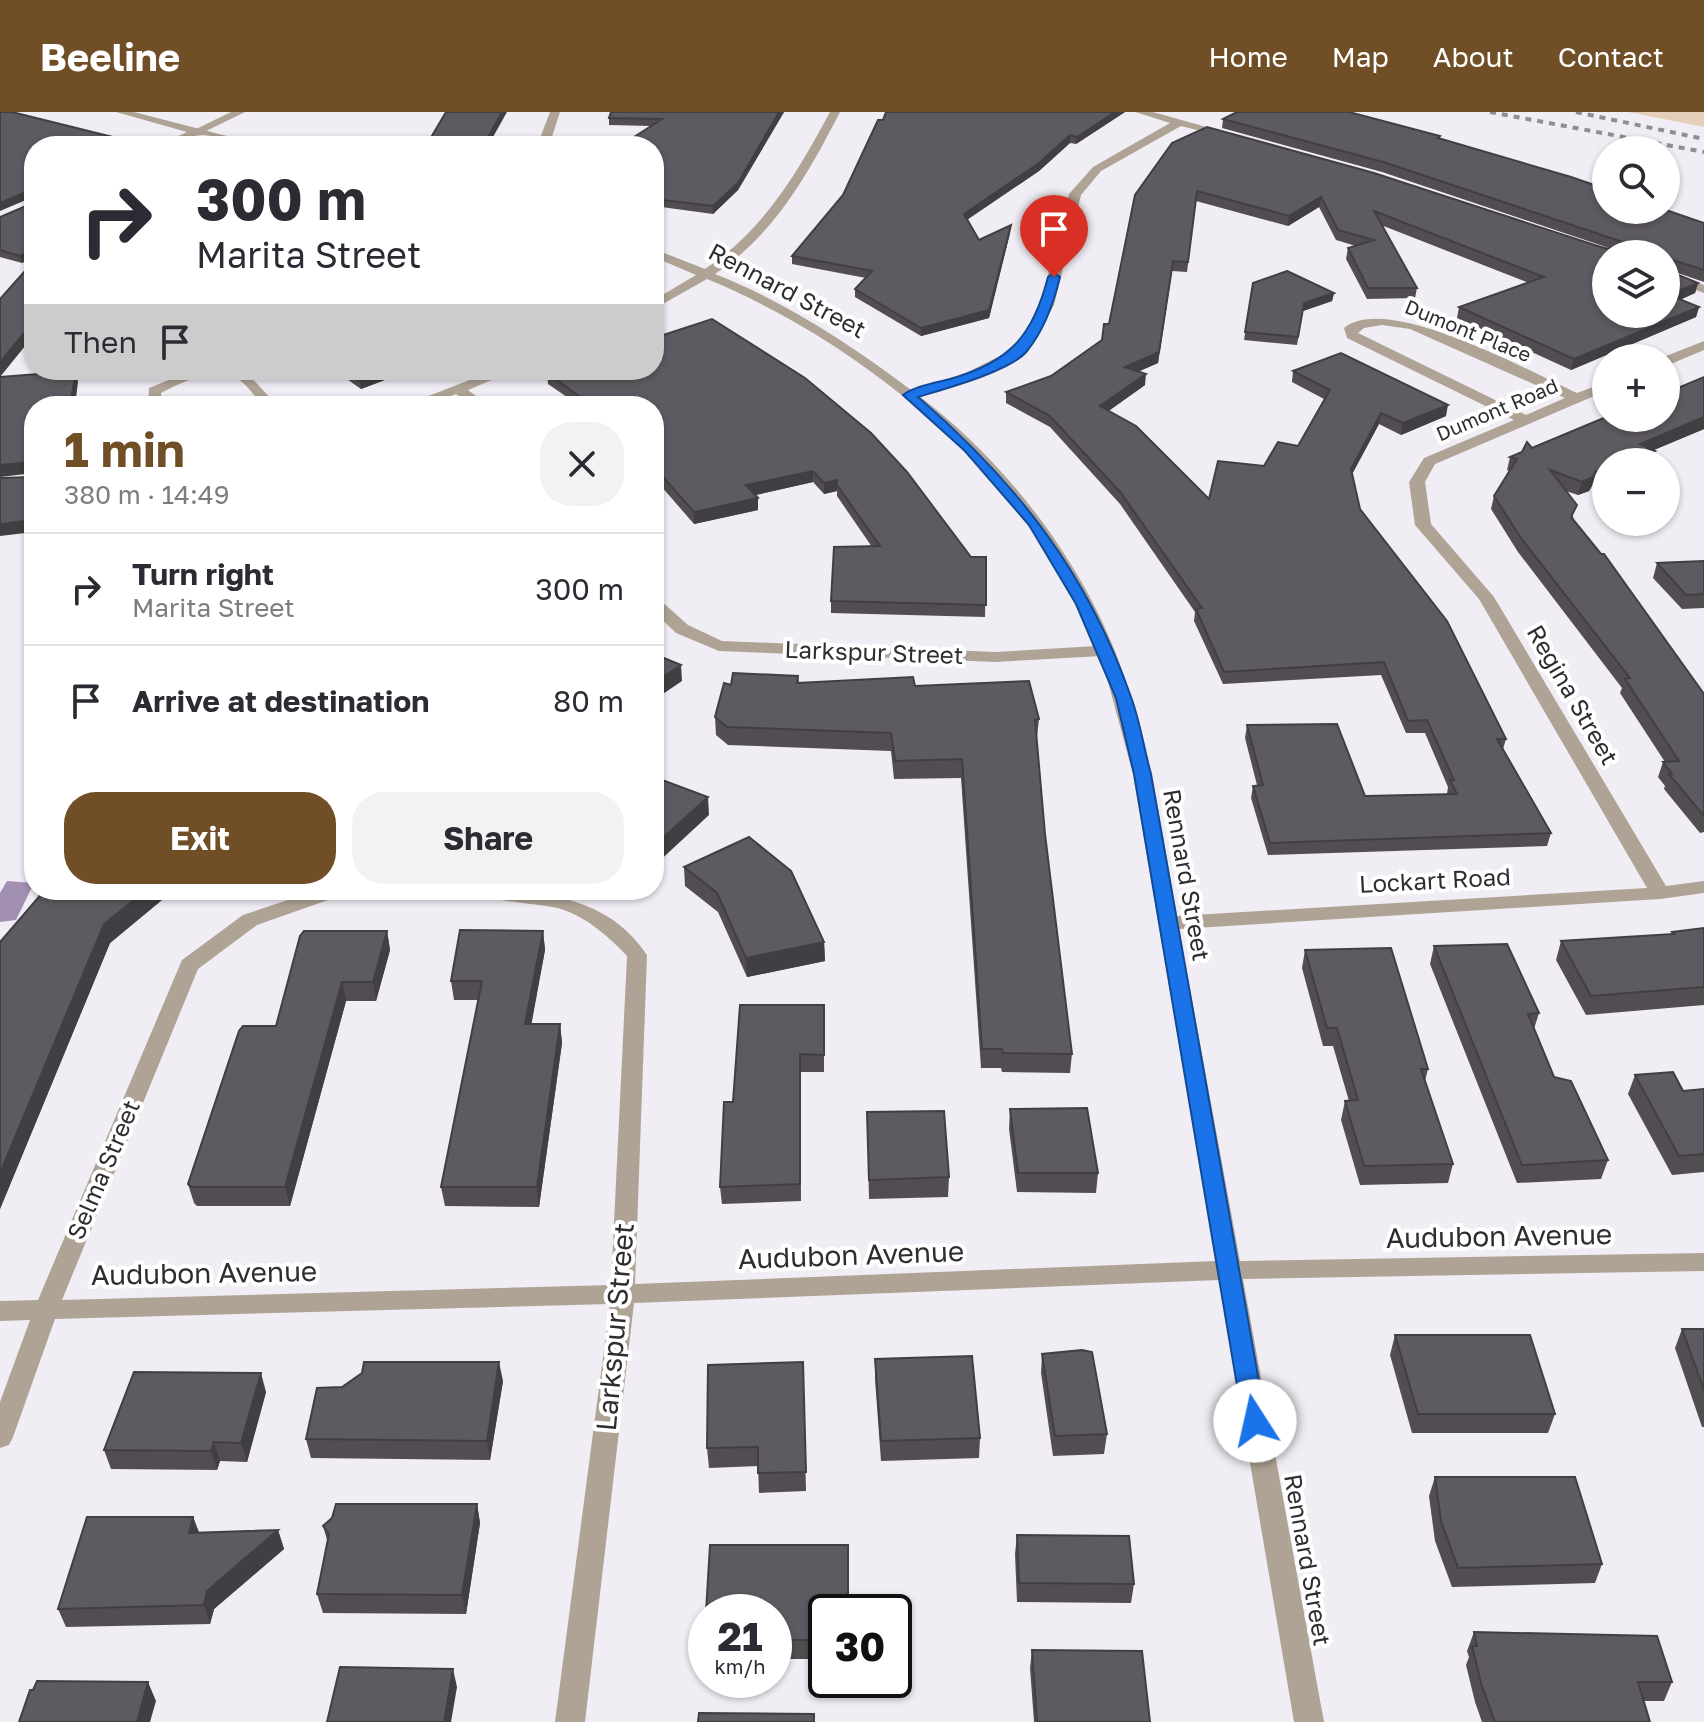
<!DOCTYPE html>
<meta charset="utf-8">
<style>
body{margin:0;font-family:"Golos Text",sans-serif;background:#f2f2f3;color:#2b2b33;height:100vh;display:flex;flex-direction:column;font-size:30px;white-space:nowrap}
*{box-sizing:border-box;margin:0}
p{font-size:26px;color:#7c7c81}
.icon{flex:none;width:44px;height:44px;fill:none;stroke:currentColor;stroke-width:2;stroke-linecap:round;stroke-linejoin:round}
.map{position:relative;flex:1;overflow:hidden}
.drawer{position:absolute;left:24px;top:284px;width:640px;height:504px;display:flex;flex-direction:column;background:#fff;border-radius:32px;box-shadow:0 2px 6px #0004}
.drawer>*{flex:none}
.top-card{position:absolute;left:24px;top:24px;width:640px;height:244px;border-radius:32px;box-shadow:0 2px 6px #0004;background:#fff;color:#2b2b33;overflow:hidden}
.controls{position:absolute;left:1592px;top:24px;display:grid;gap:16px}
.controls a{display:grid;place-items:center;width:88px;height:88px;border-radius:50%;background:#fff;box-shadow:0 2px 6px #0004;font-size:40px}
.speed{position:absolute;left:688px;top:1482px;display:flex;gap:16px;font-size:40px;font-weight:700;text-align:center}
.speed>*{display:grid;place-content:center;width:104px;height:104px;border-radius:50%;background:#fff;box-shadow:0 2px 6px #0004;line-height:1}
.speed small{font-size:20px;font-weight:400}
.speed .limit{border:4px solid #111;border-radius:12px;background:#fff;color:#111}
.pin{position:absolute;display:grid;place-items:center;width:68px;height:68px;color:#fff;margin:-82px -34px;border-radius:50% 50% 50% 0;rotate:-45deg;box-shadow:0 0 8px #0007}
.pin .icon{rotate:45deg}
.me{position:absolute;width:88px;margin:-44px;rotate:350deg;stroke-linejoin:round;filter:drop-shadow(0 0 6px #0008)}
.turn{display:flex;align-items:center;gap:28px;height:168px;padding:0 40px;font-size:36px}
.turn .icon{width:104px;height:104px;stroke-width:2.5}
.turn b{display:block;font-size:56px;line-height:68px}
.then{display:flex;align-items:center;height:76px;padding:0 40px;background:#0003;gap:16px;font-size:30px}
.round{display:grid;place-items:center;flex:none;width:84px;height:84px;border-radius:32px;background:#f2f2f3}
.headline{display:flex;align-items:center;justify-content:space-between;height:136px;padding:0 40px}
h1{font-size:48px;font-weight:700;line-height:60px;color:#704f26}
.button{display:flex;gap:16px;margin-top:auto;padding:16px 40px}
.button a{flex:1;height:92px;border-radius:32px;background:#704f26;color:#fff;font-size:32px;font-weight:700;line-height:92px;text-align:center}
.button a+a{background:#f2f2f3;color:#2b2b33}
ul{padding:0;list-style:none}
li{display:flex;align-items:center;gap:24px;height:112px;padding:0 40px;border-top:2px solid #e1e1e2}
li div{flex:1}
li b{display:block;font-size:30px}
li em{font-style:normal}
header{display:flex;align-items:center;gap:48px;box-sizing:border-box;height:112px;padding:0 40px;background:#704f26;color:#fff}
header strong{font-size:38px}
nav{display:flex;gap:44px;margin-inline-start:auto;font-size:28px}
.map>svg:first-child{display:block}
</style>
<header>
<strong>Beeline</strong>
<nav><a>Home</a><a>Map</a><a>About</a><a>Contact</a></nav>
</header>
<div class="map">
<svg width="1704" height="1610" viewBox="0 0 1704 1610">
<rect width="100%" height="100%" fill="#f0edf4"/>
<polygon fill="#e4d0ba" points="1628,0 1704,0 1704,15"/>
<polygon fill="#a290b2" points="7,769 34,771 16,808 0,810 0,781"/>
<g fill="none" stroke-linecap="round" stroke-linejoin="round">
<polygon fill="#afa395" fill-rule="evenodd" points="231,0 245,0 202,21 192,19"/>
<g fill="#afa395" fill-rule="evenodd">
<path d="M116 0H134L266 34C243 34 223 24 202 23 189 23 175 34 158 34L187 20Z"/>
<polygon points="550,0 560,0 549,34 537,34"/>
<path d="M830 0H840C808 62 775 122 715 162 786 190 850 232 911 278L962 263 1016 236 1040 193 1069 82 1093 55 1170 11 1135 0H1153L1235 23 1229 26 1181 14 1101 59 1081 83 1054 193 1026 242 972 269 919 284C1006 350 1084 451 1121 555 1150 635 1162 720 1177 804L1647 776 1479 487 1415 413 1409 370 1424 346 1514 308 1347 226 1344 216C1387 180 1530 260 1577 281L1606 270V279L1435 352 1425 370 1431 412 1494 485 1666 774 1704 769V781L1660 787 1179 817 1240 1149 1704 1141V1159L1243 1167 1324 1610H1294L1219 1168 634 1191 585 1610H555L610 1192 55 1207 13 1325 9 1333 0 1336V1290L30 1208 0 1209V1189L38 1188 182 848 243 803 318 778H348L345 782 257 813 198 857 62 1188 611 1173 627 844C608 824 588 806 561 797 542 791 487 791 476 778 540 778 608 784 647 843L635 1172 1216 1149 1133 662 1101 544 996 550 719 539 676 521 654 500V486L660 488 688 513 722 529 996 540 1096 534C1075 491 1053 447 1024 408 944 303 828 217 707 167L654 197V188L696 163 654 145V137L705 157C764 118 797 61 830 0ZM1382 213 1410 217 1565 286 1526 303 1358 221 1364 216Z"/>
<polygon points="1666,159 1704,173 1704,181 1666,167"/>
<polygon points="1704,229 1704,238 1671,252 1666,253 1666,246 1661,246"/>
<path d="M193 258 245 259 278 294H263C255 285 247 272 236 266 214 253 181 271 161 281L162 294H148L149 276Z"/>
<polygon points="495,258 515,258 468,278 489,294 473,294 456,282 423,294 403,294"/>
</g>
<g stroke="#908e93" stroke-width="4" stroke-dasharray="6 6" stroke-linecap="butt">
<polyline points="1490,0 1704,40"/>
<polyline points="1576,0 1704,27"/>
</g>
</g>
<g fill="#514d53">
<polygon points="784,0 738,78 713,102 654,94 654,34 652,14 609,13 609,6"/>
<polygon points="1125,0 1076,32 1070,31 1039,59 967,108 979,128 1010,121 989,206 921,224 855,185 855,177 866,166 792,152 792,144 843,83 883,8"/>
<polygon points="1223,7 1440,24 1440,26 1704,111 1704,170 1666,157 1666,158 1698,171 1695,181 1681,187 1699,195 1696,205 1571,258 1457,206 1459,195 1529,171 1381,113 1417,176 1415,186 1367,187 1346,147 1348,136 1356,134 1336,128 1319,95 1288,114 1196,89 1187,160 1172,159 1158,251 1139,259 1145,273 1108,299 1209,387 1298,334 1324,287 1292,270 1293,259 1446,304 1401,323 1379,312 1352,362 1360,397 1506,627 1503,637 1551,721 1547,734 1268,743 1251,686 1253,674 1257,673 1245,626 1247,613 1365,684 1447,682 1448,675 1425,621 1406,621 1381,563 1223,572 1194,509 1195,500 1120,392 1050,315 1006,291 1006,280 1051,264 1102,228 1109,212 1172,31 1609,136 1382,60 1222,16"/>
<polygon points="33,91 22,151 0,145 0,105"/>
<polygon points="1253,171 1334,181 1332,189 1303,199 1297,233 1244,228"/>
<polygon points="334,258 411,258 361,277"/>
<polygon points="654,258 971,445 986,445 985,505 831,501 831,489 872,435 837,384 837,379 824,382 813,370 755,383 758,386 758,398 694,412 654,366 654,294 580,294 548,272 547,261"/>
<polygon points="1704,265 1704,317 1654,338 1655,339 1652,350 1606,350 1598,375 1593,372 1589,379 1578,383 1566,379 1574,408 1704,582 1704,720 1700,721 1664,677 1665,674 1658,665 1663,650 1665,650 1620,581 1622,576 1518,440 1491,397 1494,384 1509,359 1507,358 1510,345"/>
<polygon points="1704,449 1704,496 1682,497 1653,466 1657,451"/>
<polygon points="798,564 799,570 915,574 1039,607 1037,625 1036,625 1045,722 1072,942 1070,961 1002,960 1001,956 981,956 961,666 894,667 891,639 728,633 716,623 715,605 731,573"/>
<polygon points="684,755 824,830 825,849 747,865 718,800 685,774"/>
<polygon points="36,778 174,778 110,831 0,1097 0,830 39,785"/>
<polygon points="1704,816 1704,893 1586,903 1556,848 1561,829 1671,823 1672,820"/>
<polygon points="387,819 390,838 376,889 346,889 290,1094 197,1094 194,1091 188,1072 276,914"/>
<polygon points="543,819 545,838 531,912 560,912 562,931 539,1095 445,1094 441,1075 478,888 454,888 451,869"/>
<polygon points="1434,834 1539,901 1534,917 1554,965 1608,1048 1601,1067 1517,1071 1430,852"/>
<polygon points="1305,838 1428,957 1425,969 1453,1052 1448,1071 1360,1073 1341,1008 1345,989 1349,989 1333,934 1323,934 1302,856"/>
<polygon points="824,893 824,960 800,960 801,1089 722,1092 720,1075 733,990"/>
<polygon points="1635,963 1683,979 1704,977 1704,1060 1672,1063 1628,982"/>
<polygon points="1010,997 1098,1061 1096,1081 1017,1080 1009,1017"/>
<polygon points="867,1000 949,1065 948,1085 869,1087"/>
<polygon points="1682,1217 1704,1217 1704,1315 1702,1315 1675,1236"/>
<polygon points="1395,1223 1555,1302 1548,1321 1412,1321 1390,1243"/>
<polygon points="1042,1242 1107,1322 1104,1342 1053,1344 1041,1261"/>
<polygon points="875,1247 980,1326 979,1346 881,1349 875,1267"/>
<polygon points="803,1250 806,1379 759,1381 758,1354 709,1356 707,1336"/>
<polygon points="503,1269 490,1348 311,1346 306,1327"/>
<polygon points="266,1280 247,1350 220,1349 217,1358 111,1357 104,1338"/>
<polygon points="1435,1365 1602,1452 1595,1471 1452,1475 1435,1429 1429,1384"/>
<polygon points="477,1392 480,1411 466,1502 323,1501 317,1482 328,1431 323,1414 332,1406"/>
<polygon points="193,1405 199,1421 278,1418 284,1437 214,1497 210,1512 66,1515 58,1497"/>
<polygon points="1017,1423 1134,1472 1131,1491 1017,1490 1015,1442"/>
<polygon points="774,1500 826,1500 826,1541 816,1541 816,1547 774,1547"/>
<polygon points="1474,1520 1672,1570 1664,1589 1644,1589 1650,1610 1482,1610 1475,1590 1466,1553 1469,1545 1467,1539"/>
<polygon points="1032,1538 1150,1610 1034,1610 1030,1556"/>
</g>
<g fill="#423f44">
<polygon points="502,0 507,0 488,34 483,34"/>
<polygon points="779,0 784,0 738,78 713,102 713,94"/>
<polygon points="1115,0 1125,0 1076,32 1077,25"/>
<polygon points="1070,23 1070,31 1039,59 963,110 964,102"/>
<polygon points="31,78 33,85 0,99 0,91"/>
<polygon points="1321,85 1319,95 1288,114 1289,104"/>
<polygon points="1011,113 1010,121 989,206 921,224 921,216"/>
<polygon points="34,137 34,146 22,151 20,144"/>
<polygon points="1172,159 1158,251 1124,266 1125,255"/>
<polygon points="1698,171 1695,181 1667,194 1669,183"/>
<polygon points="1334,181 1332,189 1303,199 1297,233 1304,191"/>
<polygon points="1699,195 1696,205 1571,258 1574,247"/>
<polygon points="34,209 34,223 0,265 0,250"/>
<polygon points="388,258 411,258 361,277 360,269"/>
<polygon points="76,259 78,270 75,294 70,294"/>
<polygon points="1146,262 1145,273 1099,306 1100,294"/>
<polygon points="1448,293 1446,304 1401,323 1403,311"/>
<polygon points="1381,301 1379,312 1349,368 1351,357"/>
<polygon points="1704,305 1704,317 1637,345 1640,332"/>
<polygon points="1655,339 1652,350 1629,350"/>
<polygon points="31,350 34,361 0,365 0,353"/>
<polygon points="813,359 813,370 747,385 746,373"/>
<polygon points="1596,359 1593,372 1589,379 1578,383 1582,370"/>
<polygon points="1606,359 1606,372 1598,375 1601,361"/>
<polygon points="837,368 837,379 824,382 824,371"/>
<polygon points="758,386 758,398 694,412 694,400"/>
<polygon points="34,406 34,420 0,424 0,412"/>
<polygon points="681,553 682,569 654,588 654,571"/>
<polygon points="708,685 709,703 654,754 654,734"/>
<polygon points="146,778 174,778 110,831 0,1097 0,1061 104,812"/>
<polygon points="387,819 390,838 376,889 373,870"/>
<polygon points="543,819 545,838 528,931 525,912"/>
<polygon points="824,830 825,849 747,865 746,846"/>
<polygon points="342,870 346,889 290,1094 285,1075"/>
<polygon points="560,912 562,931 539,1095 537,1075"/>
<polygon points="499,1250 503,1269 490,1348 487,1329"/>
<polygon points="261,1261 266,1280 247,1350 241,1331"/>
<polygon points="214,1330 220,1349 217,1358 211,1339"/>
<polygon points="477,1392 480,1411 466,1502 462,1483"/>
<polygon points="193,1405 200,1423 189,1421"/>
<polygon points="278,1418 284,1437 214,1497 210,1512 204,1493 207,1479"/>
<polygon points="453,1557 457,1575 451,1610 444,1610"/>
<polygon points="148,1570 156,1589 150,1610 137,1610"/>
</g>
<g fill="#5e5a61" stroke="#423f44" stroke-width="2" fill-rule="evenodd">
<polygon points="0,0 12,0 149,34 34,34 34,80 31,78 0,91"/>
<polygon points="446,0 502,0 483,34 426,34"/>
<polygon points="611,0 779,0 738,71 713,94 654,87 654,34 620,34 662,7 609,6"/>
<polygon points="886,0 1115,0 1077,25 1070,23 1039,51 964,102 979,128 1011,113 989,198 921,216 855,177 872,159 792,144 843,83 878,8 883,8"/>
<path d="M1237 0H1349L1440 24 1438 26 1571 65 1606 77V98H1666L1704 111V158L1667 146 1666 158 1698 171 1669 183 1699 195 1574 247 1459 195 1544 165 1374 99 1417 176H1368L1348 136 1374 128 1338 118 1321 85 1289 104 1197 79 1188 150 1173 149 1159 240 1125 255 1146 262 1100 294 1136 314 1209 387 1218 349 1264 354 1278 330 1298 334 1330 278 1293 259 1341 241 1448 293 1403 311 1381 301 1351 357 1360 397 1447 509 1506 627H1497L1551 721 1270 731 1253 674 1263 673 1247 613 1337 612 1365 684 1457 682 1450 668H1454L1427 608 1408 609 1384 550 1224 560 1196 497 1202 496 1121 381 1050 304 1006 280 1051 264 1102 228 1104 212H1109L1135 83 1172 31 1207 15 1374 61 1607 137 1622 133 1620 129 1383 50 1223 7ZM1606 142H1666V202H1606Z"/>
<polygon points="34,87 34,137 20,144 0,138 0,105 33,91"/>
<polygon points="1287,159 1334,181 1304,191 1298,225 1245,220 1253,171"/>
<polygon points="24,160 34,161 34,209 0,250 0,187"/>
<polygon points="712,207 805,266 871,321 907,360 971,445 986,445 986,493 831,489 834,435 880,434 837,373 837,368 824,371 813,359 746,373 758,386 694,400 654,355 654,294 593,294 547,261 556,258 654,258 654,226"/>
<polygon points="344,258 388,258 360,269"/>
<polygon points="76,259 70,294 34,294 34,408 0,412 0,366 33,365 31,350 0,353 0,265"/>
<polygon points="1704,265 1704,305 1640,332 1655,339 1629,350 1606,350 1606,359 1601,361 1596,359 1593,365 1582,370 1550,358 1577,393 1571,405 1601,442 1604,442 1704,582 1704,704 1669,662 1672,662 1663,650 1679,649 1625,567 1630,566 1521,426 1494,384 1517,347 1510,345 1522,340 1527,330 1532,336 1606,305 1666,306 1666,281"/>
<polygon points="1704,449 1704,482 1686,483 1657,451"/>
<polygon points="654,542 681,553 654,571"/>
<polygon points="733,561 798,564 797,571 913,565 915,574 1029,569 1039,607 1035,608 1045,722 1072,942 1003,941 1002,937 982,937 962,647 895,649 891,621 727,615 715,605 724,571 731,573"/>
<polygon points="654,665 708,685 654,734"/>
<polygon points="749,725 791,759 824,830 746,846 717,781 684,755"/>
<polygon points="42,778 146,778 104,812 0,1061 0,830 44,779"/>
<polygon points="1704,816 1704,875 1591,884 1561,829 1674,822 1672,820"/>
<polygon points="460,818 543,819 525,912 560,912 537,1075 441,1075 482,869 451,869"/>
<polygon points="304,819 387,819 373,870 342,870 285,1075 191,1075 188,1072 239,919 243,914 276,914 300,824"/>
<polygon points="1507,832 1539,901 1528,902 1554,965 1571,969 1608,1048 1522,1053 1434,834"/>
<polygon points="1391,836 1428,957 1421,957 1453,1052 1364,1054 1345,989 1358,988 1337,916 1327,916 1305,838"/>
<polygon points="740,893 824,893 824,943 800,942 800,1072 720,1075 724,990 733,990"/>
<polygon points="1673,960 1683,979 1704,977 1704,1042 1679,1044 1635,963"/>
<polygon points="1087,996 1098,1061 1018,1061 1010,997"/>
<polygon points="944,999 949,1065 869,1068 867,1000"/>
<polygon points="1682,1217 1704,1217 1704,1278"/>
<polygon points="1395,1223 1530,1223 1555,1302 1418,1302"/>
<polygon points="1082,1238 1092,1240 1107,1322 1055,1324 1042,1242"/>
<polygon points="972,1244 980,1326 881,1329 875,1247"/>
<polygon points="364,1250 499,1250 487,1329 306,1327 317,1276 342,1275 362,1261"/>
<polygon points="803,1250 806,1360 758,1361 758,1335 707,1336 708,1253"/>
<polygon points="134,1260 261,1261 241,1331 214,1330 211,1339 104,1338"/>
<polygon points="1435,1365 1575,1365 1602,1452 1458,1456 1441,1409"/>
<polygon points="336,1392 477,1392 462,1483 317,1482 329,1422 323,1414 332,1406"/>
<polygon points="87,1405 193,1405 189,1421 278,1418 207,1479 204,1493 58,1497"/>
<polygon points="1017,1423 1129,1424 1134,1472 1019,1471"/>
<polygon points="710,1433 848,1433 848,1500 826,1500 826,1522 816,1522 816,1528 774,1528 774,1500 706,1500"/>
<polygon points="1474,1520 1657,1524 1672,1570 1638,1570 1650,1610 1495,1610 1481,1571 1472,1534 1477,1534"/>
<polygon points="1032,1538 1142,1539 1150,1610 1037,1610"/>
<polygon points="340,1555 453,1557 444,1610 327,1610"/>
<polygon points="37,1569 148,1570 137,1610 19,1610 30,1578 33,1578"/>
<polygon points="699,1601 814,1602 814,1610 698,1610"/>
</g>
<path fill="#1a73e8" stroke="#114b97" stroke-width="2" d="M1054 161 1060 165C1054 190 1044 218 1027 239 1011 259 944 277 918 285 1017 371 1087 460 1131 585 1140 609 1144 637 1151 662L1266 1309 1263 1316 1255 1319 1247 1316 1243 1309 1134 662 1116 586 1076 492 1029 413 965 339 903 283C915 274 935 271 950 267 1010 250 1033 224 1048 165Z"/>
<g text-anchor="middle" stroke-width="8" stroke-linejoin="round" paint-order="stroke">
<g font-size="20" fill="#2f2d30" stroke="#fff">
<text transform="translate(1468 219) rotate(22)" y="7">Dumont Place</text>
<text transform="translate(1497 298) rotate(-23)" y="7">Dumont Road</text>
</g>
<g font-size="24" fill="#2f2d30" stroke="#fff">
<text transform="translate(787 179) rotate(28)" y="8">Rennard Street</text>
<text transform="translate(874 541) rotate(2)" y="8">Larkspur Street</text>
<text transform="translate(1572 583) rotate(60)" y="8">Regina Street</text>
<text transform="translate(1186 763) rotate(80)" y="8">Rennard Street</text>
<text transform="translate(1435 769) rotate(-3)" y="8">Lockart Road</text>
<text transform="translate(104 1058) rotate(-67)" y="8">Selma Street</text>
<text transform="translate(1307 1448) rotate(80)" y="8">Rennard Street</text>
</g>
<g font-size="28" fill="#2f2d30" stroke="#fff">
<text transform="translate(1499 1124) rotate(-1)" y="10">Audubon Avenue</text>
<text transform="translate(851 1143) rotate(-2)" y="10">Audubon Avenue</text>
<text transform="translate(204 1161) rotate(-1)" y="10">Audubon Avenue</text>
<text transform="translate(615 1215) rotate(-85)" y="10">Larkspur Street</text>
</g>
</g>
</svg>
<div class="controls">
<a><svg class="icon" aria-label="search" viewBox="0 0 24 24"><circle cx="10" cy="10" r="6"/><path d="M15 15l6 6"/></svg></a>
<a><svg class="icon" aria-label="layers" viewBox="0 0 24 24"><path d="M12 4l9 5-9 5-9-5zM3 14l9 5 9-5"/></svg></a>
<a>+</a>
<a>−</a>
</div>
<div class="speed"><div>21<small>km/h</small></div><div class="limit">30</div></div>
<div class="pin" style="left:1054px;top:165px;background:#d93025"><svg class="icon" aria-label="arrive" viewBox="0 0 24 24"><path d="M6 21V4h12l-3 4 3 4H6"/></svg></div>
<svg class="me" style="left:1255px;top:1309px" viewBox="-20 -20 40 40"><circle r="19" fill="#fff"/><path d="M0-13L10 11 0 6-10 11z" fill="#1a73e8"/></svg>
<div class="top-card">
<div class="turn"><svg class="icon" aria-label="right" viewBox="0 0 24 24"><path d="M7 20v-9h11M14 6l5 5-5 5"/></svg><div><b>300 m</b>Marita Street</div></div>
<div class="then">Then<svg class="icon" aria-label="arrive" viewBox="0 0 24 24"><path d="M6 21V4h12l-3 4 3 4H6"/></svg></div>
</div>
<section class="drawer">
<div class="headline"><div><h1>1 min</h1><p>380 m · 14:49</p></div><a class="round"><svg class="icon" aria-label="close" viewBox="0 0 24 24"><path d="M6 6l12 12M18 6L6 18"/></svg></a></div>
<ul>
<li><svg class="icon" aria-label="right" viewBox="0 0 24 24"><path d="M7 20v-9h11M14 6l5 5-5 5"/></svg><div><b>Turn right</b><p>Marita Street</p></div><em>300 m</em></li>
<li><svg class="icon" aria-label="arrive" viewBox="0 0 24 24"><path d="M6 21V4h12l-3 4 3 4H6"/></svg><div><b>Arrive at destination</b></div><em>80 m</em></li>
</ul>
<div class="button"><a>Exit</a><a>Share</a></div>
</section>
</div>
